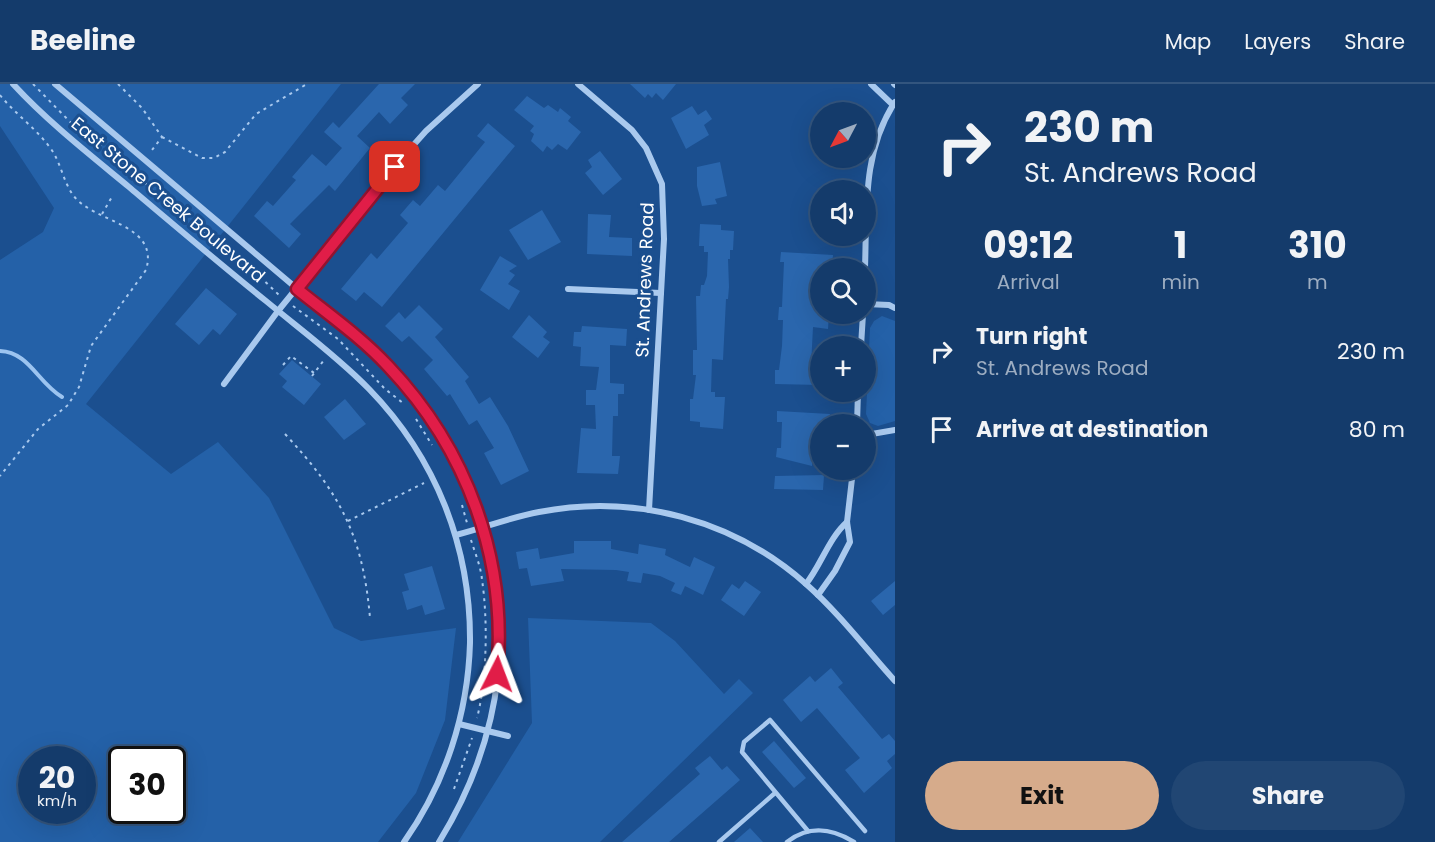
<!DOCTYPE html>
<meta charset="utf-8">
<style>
body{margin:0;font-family:Poppins,sans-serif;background:#214673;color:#f1f3f6;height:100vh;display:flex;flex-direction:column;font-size:22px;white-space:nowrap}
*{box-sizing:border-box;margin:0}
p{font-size:20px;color:#9dadc1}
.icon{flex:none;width:33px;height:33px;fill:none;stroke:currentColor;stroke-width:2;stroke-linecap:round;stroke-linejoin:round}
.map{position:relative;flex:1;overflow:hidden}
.sheet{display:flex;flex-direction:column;background:#143b6b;width:540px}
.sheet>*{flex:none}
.hud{background:#143b6b;color:#f1f3f6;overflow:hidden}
.needle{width:39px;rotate:229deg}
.controls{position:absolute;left:810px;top:18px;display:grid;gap:12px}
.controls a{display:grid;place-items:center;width:66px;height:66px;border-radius:50%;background:#143b6b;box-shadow:0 6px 24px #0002,0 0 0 2px #33557e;font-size:30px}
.speed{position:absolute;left:18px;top:662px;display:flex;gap:12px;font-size:30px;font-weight:700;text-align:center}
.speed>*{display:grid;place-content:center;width:78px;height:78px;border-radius:50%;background:#143b6b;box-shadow:0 6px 24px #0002,0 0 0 2px #33557e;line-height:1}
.speed small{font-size:15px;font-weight:400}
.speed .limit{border:3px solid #111;border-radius:9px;background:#fff;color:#111}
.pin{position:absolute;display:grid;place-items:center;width:51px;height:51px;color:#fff;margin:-26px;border-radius:12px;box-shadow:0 3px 9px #0006}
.me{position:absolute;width:66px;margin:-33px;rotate:3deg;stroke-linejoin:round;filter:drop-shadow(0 0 4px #0008)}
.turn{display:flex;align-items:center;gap:21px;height:126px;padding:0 30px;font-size:27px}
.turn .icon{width:78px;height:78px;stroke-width:2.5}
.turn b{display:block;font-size:42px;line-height:51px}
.eta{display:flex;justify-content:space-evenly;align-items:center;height:102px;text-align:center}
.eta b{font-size:36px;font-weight:700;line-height:42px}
.cta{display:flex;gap:12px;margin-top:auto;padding:12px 30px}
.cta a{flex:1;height:69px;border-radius:36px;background:#d6ab8b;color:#111;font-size:24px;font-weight:700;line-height:69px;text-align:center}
.cta a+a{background:#214673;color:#f1f3f6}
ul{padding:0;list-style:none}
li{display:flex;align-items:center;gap:18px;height:78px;padding:0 30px}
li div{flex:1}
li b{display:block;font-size:22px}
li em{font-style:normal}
header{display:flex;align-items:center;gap:36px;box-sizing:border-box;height:84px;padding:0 30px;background:#143b6b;border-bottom:2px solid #33557e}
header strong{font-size:28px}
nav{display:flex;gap:33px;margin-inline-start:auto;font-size:21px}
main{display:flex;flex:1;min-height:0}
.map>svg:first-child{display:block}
</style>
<header>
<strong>Beeline</strong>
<nav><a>Map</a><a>Layers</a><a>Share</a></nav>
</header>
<main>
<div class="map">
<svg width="895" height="758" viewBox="0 0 895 758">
<rect width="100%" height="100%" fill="#1b4f8f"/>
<g fill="#2461a8" fill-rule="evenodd">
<path d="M0 0H341L86 320 171 390 218 358 269 414 334 544 361 557 456 544 445 636 416 709 378 758H0V176L43 148 54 124 0 42ZM32 675H82V726H32ZM122 675H172V726H122Z"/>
<polygon points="882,232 895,237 895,337 878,342 870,339 866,330 870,244 874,237"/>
<polygon points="528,534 651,539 675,557 724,610 739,595 753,609 600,758 458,758 532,639"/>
</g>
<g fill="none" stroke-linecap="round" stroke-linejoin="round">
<path stroke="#9cc4f0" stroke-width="4" d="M0 267C29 268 38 299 62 313"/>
</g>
<g fill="#2a66ad">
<polygon points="379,0 415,0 401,14 408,21 390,40 379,28 357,52 370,64 335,107 329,101 290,140 301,150 289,164 254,132 267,117 273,122 296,96 292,93 312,70 326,82 342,64 324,48 333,38 339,44"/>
<polygon points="630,0 676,0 663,16 656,9 652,14 648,10 645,14"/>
<polygon points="527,12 544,24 548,21 558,28 560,24 571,33 568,37 581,48 567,66 558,60 552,66 547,62 543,68 531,57 534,50 530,47 534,42 514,26"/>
<polygon points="692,22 698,31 706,26 712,35 704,41 709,51 686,65 671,34"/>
<polygon points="488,39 515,62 382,223 364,208 356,217 341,205 371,169 377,175 408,139 400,131 413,116 420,122 438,101 445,107 485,58 477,52"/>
<polygon points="600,67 622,95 603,111 585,89 592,83 588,76"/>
<polygon points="720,78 727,112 715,115 717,120 702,122 697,102 697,83"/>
<polygon points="542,126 561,158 528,176 509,146"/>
<polygon points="588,130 611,131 609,153 632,154 632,172 587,170"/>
<polygon points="700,140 721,141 721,146 734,147 733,166 730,166 730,175 728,175 729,203 728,215 726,215 723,276 712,275 711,308 715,308 715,313 725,313 723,345 700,343 700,338 690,337 690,315 693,315 696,291 693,291 693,266 697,266 696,212 700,212 701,201 704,201 707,192 708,168 704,168 704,162 699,162"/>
<polygon points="781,168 833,171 832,184 817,186 815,226 820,226 820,230 829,230 828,245 813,243 811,282 820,283 820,301 775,300 775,286 779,286 782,262 783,236 778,236 779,223 782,223 784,178 780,178"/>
<polygon points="500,172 517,182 509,187 515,191 508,200 520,207 509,226 480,206"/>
<polygon points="206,204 237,230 220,251 213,245 199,261 175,240"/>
<polygon points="419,221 443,245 435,253 469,293 465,297 479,320 490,313 508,342 529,387 501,401 484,369 494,364 477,336 469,341 450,310 447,312 424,285 433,276 409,252 402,258 385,242 399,228 405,235"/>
<polygon points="529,231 547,248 543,253 550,258 538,274 512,253"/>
<polygon points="582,242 627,245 626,262 610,261 610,299 624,300 624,310 618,310 618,332 613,332 612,372 620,372 618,390 577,389 581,344 596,345 595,321 586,321 586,306 596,306 599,283 580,282 581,263 573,262 574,248 581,248"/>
<polygon points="292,276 321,300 304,321 282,303 287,297 279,290"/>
<polygon points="345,315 366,340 344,356 324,333"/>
<polygon points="777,327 830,330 830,340 820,340 820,347 814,347 812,382 776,373 777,364 781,364 782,338 777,338"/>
<polygon points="824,391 823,406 774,405 775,392"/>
<polygon points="574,457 611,457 611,465 638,470 639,460 666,465 665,471 690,483 694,473 715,483 703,511 685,502 681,511 671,507 675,499 660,492 643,489 641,499 627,497 629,488 616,486 561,485 564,497 531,502 527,484 519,485 516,468 538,464 540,475 574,469"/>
<polygon points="432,482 445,525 425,531 422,521 407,526 402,508 409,506 404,490"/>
<polygon points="745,497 761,508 744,532 721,516 732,500 739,505"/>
<polygon points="895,497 895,521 883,531 871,517"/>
<polygon points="831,584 843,599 838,603 882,655 889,650 895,657 895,670 887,677 892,684 864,709 845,686 860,674 817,624 801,638 783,616 810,592 815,598"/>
<polygon points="774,657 806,694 794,704 762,668"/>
<polygon points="710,672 722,686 727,682 740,696 669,758 622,758 700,690 695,684"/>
<polygon points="750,744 763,758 734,758"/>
</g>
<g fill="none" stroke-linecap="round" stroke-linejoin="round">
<g stroke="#a9c9ee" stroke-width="2" stroke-dasharray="3 4.5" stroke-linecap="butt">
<polyline points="33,0 79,47 110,66 173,125 197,145 212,152 235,177 255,188 279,211"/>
<polyline points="118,0 142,24 162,53 152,66"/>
<path d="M0 11C15 30 36 44 51 65 61 79 63 97 73 111 93 139 160 139 146 186L91 262 79 303 68 321 38 345 0 392"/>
<polyline points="162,53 202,74 214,74 225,68 256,30 307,0"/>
<polyline points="102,130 113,111"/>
<polyline points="293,222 338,255 385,305 403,319"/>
<polyline points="283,281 291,272 314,289"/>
<polyline points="312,292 324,276"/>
<polyline points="416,335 432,361"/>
<path d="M285 350C340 409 363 452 370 534"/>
<polyline points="462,421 467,439"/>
<polyline points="348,437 424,399"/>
<path d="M471 456C475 469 481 483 482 496 488 535 487 596 477 634"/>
<polyline points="454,705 472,654"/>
</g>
<g stroke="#a9c9ee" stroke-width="4.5">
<polyline points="808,747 742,668 744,658 770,636 865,747"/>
<polyline points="719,758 775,709"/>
<path d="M787 758C809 741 831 744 854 758"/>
</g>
<g stroke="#a9c9ee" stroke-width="6">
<path d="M13 0C48 38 89 70 129 103 174 141 220 180 266 217 301 246 338 273 369 305 436 374 471 463 470 559 468 630 445 700 404 758"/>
<path d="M55 0 386 280C512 418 539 596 439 758"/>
<polyline points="578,0 632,46 646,64 662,100 664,155 649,426"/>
<polyline points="871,0 893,21"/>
<polyline points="894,0 895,1"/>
<path d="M865 184C867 127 862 68 895 18"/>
<polyline points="568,205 661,209"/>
<polyline points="866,220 889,221 895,224"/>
<polyline points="861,262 863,230"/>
<polyline points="224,300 278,227 409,66 426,47 478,0"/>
<polyline points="857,340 858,308"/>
<polyline points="866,351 895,346"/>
<path d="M456 451C484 444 511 433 539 428 635 409 734 436 806 500 839 529 866 565 895 597"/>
<path d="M806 500C821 481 829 454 847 438"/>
<polyline points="818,511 835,487 850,458 847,438 853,386"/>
<polyline points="459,640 508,652"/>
</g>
</g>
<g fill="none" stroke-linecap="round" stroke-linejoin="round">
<defs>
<path id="route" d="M395 83 297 205C328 230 361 253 388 282 467 365 508 476 497 590"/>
</defs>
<use href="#route" stroke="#92132f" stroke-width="15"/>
<use href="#route" stroke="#e11d48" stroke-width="10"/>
</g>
<g text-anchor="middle" stroke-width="6" stroke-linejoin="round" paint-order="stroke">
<g font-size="18" fill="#fff" stroke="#1b4f8f">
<text transform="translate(168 116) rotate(40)" y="6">East Stone Creek Boulevard</text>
<text transform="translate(645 196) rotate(-88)" y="6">St. Andrews Road</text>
</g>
</g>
</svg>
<div class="controls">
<a><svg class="needle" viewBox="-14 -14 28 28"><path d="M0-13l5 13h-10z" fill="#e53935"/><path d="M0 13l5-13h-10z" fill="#9dadc1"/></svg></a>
<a><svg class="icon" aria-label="sound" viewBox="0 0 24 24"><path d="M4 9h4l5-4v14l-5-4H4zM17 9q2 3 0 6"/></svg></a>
<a><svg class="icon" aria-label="search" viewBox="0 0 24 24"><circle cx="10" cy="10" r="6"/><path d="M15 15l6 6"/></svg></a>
<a>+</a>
<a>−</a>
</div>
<div class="speed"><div>20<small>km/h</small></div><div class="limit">30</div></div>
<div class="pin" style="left:395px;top:83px;background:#d93025"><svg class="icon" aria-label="arrive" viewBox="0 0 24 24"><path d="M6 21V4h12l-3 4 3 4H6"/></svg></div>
<svg class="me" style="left:497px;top:590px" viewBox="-20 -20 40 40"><path d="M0-17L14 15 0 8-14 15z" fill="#e11d48" stroke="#fff" stroke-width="4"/></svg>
</div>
<section class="sheet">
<div class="hud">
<div class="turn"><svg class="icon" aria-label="right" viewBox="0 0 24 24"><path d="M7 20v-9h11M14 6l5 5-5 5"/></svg><div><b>230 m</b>St. Andrews Road</div></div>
</div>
<div class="eta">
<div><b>09:12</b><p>Arrival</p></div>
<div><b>1</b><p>min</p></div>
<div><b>310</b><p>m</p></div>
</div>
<ul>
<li><svg class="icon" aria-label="right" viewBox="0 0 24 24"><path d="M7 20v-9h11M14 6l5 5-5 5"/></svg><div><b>Turn right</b><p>St. Andrews Road</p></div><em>230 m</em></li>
<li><svg class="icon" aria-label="arrive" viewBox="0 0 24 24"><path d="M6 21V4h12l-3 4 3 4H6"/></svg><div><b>Arrive at destination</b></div><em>80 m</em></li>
</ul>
<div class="cta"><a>Exit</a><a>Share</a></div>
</section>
</main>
